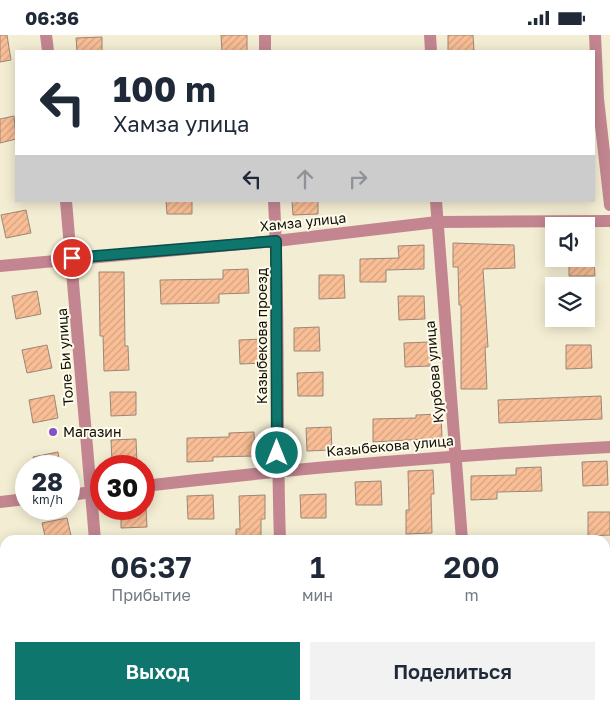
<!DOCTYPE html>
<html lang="ru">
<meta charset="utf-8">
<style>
body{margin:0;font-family:"Golos Text",sans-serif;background:#f2f2f3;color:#1f2937;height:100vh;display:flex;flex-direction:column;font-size:19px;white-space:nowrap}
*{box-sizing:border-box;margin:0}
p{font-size:16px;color:#747a83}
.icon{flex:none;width:28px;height:28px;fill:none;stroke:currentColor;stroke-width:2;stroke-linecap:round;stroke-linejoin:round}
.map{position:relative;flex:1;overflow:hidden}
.panel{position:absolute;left:0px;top:500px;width:610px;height:175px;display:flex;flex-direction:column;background:#fff;border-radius:15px 15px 0 0;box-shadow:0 2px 12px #0003}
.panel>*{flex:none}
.hud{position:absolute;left:15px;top:15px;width:580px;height:152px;border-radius:0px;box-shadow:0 2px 12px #0003;background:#fff;color:#1f2937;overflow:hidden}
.buttons{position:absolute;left:545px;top:182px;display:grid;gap:10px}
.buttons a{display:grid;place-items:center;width:50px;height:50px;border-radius:0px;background:#fff;box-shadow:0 2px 12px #0003;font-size:25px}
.speed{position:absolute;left:15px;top:420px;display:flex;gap:10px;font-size:25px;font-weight:700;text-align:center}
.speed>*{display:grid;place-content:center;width:65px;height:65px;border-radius:50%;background:#fff;box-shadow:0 2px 12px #0003;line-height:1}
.speed small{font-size:12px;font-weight:400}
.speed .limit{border:8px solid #d22;background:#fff;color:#111}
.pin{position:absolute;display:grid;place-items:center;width:42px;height:42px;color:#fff;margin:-21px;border:2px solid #fff;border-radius:50%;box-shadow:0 1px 5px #0007}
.me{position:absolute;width:55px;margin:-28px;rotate:0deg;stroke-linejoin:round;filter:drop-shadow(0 0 4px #0008)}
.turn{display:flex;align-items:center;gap:18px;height:105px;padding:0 15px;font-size:22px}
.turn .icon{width:65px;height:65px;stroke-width:2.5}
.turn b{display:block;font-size:35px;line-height:42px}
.lanes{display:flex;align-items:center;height:48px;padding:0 15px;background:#0003;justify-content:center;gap:25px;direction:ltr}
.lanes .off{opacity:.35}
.eta{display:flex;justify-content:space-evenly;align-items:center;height:85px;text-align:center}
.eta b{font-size:30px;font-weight:600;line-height:35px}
.button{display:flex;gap:10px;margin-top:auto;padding:10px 15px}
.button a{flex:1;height:58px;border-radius:0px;background:#0f766e;color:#fff;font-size:20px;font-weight:600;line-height:58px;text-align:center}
.button a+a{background:#f2f2f3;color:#1f2937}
.status{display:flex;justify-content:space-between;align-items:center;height:35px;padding:0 25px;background:#fff;direction:ltr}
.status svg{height:14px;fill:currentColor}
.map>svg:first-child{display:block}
</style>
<div class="status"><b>06:36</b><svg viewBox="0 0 49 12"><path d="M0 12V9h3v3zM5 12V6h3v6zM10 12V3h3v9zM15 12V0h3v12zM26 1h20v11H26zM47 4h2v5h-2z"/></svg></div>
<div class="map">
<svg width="610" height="675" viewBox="0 0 610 675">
<defs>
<pattern id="building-hatch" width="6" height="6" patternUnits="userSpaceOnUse" patternTransform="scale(1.25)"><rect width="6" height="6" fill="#f9be96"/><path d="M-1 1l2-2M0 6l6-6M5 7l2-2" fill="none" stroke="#d4a280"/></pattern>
</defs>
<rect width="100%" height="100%" fill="#f3eed3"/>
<g fill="url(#building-hatch)" stroke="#9c8677">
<polygon points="0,0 7,0 11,25 0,27"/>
<polygon points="221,0 247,0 247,16 222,16"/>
<polygon points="448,0 473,0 474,16 448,16"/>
<polygon points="102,2 102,16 77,16 76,3"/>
<polygon points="14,81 16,104 0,108 0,84"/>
<polygon points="166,166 192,166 192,179 167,179"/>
<polygon points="292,166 318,166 318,179 293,180"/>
<polygon points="26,175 31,198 6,203 1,180"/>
<polygon points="453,208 514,210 515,233 483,234 488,312 485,312 487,354 461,354 461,270 459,270 458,232 453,232"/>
<polygon points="424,210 424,234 386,235 386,247 360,247 360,224 399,223 398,211"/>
<polygon points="569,224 594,224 595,241 569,241"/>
<polygon points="248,234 249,258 219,259 219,268 161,269 160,245 223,244 223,235"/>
<polygon points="99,237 124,237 125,311 128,311 129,335 104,336 103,301 100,301"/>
<polygon points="319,240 344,240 345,263 319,264"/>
<polygon points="37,256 41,279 16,284 12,261"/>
<polygon points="398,261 424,261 425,284 399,285"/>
<polygon points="319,292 320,316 294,316 294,293"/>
<polygon points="264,304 265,328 240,329 239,305"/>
<polygon points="430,307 430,331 405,332 404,308"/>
<polygon points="47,310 52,333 27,338 22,315"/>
<polygon points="566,310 591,310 592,333 566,334"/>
<polygon points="323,337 323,361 298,361 297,338"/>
<polygon points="110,357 136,357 136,380 111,381"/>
<polygon points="54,360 58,383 33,388 29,365"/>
<polygon points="601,361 602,384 499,388 498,365"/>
<polygon points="441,379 442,403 373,407 373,384 416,383 416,380"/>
<polygon points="331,392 332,415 307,416 306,393"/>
<polygon points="254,397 255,421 213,422 213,426 187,427 187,403 229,402 229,398"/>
<polygon points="136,404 137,428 112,428 111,405"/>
<polygon points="58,417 60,431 35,431 33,422"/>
<polygon points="607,426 608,450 583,451 582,427"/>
<polygon points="541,432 542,456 497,457 497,464 471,465 471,441 516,440 516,433"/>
<polygon points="433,435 434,459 431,459 432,498 406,499 406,475 409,475 408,436"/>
<polygon points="381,446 382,470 356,470 355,447"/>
<polygon points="326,459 326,483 301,483 300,460"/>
<polygon points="213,460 214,484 188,484 187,461"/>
<polygon points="265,460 265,484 261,484 261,505 236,505 236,494 240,494 239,461"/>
<polygon points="121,474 146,474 147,492 121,493"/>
<polygon points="588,477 610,477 610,500 588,501"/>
<polygon points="67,483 72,505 46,505 42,488"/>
</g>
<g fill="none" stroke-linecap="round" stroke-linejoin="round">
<g stroke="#c38691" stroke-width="12">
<polyline points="265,0 265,16"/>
<polyline points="430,0 431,16"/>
<polyline points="595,0 598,64 610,170"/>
<path d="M274 166C280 279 276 392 280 505"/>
<polyline points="436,166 462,505"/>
<polyline points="0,231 276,206 437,187 610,186"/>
<path d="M144 451C299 433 454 420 610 412"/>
<polyline points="69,460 101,456"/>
<polyline points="0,467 26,464"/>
<polyline points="605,594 610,594"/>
</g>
<g stroke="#c38691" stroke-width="12">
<polyline points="46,0 48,16"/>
<polyline points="66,166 95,505"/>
<polyline points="112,670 113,675"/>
</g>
</g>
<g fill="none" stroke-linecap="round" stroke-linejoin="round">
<defs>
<polyline id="route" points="72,223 276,206 277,418"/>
</defs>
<use href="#route" stroke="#0a4d48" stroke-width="12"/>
<use href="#route" stroke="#0f766e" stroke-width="9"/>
</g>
<circle fill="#8353cc" stroke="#fefbeb" stroke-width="2" cx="53" cy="397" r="5"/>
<g text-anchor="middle" stroke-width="4" stroke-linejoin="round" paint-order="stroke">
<g font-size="14" fill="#110f07" stroke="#fefbeb">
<text transform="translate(303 187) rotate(-6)" y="5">Хамза улица</text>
<text transform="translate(262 301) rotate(-90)" y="5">Казыбекова проезд</text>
<text transform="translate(65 322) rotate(-94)" y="5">Толе Би улица</text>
<text transform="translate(434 337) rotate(-95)" y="5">Курбова улица</text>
<text transform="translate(390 411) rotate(-5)" y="5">Казыбекова улица</text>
</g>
<g font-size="14" fill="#110f07" stroke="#fefbeb" text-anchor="start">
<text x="63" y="402">Магазин</text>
</g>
</g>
</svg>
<div class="buttons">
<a><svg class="icon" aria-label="sound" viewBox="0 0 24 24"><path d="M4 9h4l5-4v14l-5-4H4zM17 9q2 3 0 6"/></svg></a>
<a><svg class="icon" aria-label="layers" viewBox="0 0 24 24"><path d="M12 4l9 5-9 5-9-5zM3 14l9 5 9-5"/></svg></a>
</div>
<div class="speed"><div>28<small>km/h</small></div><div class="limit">30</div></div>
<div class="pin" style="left:72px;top:223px;background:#d93025"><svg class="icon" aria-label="arrive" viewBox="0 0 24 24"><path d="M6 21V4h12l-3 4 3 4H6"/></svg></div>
<svg class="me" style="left:277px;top:418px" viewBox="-20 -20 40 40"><circle r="17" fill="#0f766e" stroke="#fff" stroke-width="3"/><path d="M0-11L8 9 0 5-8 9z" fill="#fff"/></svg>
<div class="hud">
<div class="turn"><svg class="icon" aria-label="left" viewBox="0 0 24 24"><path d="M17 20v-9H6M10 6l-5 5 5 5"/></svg><div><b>100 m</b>Хамза улица</div></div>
<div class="lanes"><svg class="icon" aria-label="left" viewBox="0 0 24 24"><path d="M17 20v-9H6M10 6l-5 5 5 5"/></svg><svg class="icon off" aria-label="ahead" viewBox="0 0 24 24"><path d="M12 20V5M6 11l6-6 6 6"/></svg><svg class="icon off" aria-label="right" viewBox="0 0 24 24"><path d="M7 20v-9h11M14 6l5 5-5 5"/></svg></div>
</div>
<section class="panel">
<div class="eta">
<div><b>06:37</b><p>Прибытие</p></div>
<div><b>1</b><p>мин</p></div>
<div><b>200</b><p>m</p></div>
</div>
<div class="button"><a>Выход</a><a>Поделиться</a></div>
</section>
</div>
